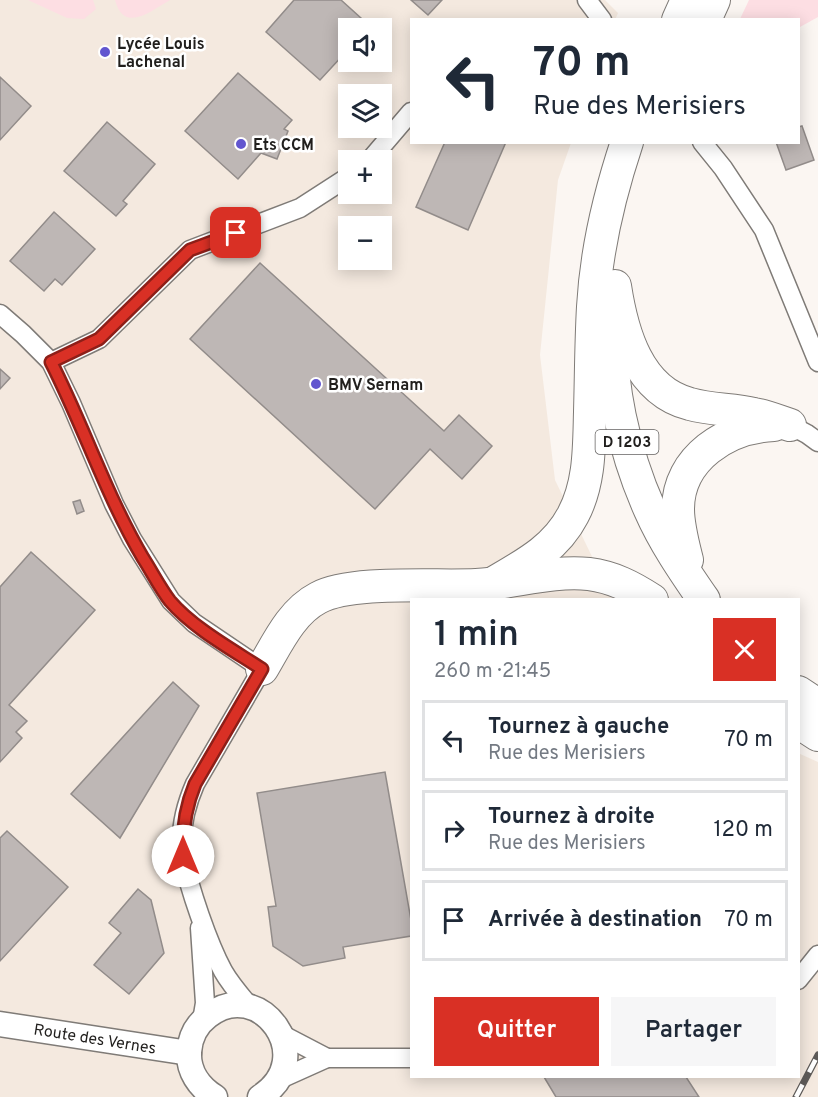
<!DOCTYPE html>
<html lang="fr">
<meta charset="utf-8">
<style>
body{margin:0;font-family:Overpass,sans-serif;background:#f6f6f7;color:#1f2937;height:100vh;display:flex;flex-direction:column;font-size:22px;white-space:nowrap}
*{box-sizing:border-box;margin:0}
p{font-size:20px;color:#747a83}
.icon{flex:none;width:33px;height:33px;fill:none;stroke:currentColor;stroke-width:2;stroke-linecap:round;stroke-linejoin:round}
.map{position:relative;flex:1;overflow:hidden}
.sheet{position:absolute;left:410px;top:598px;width:390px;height:480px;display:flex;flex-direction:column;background:#fff;border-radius:0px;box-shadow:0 3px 15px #0003}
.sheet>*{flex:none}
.banner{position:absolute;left:410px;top:18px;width:390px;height:126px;border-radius:0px;box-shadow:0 3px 15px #0003;background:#fff;color:#1f2937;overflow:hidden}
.controls{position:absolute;left:338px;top:18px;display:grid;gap:12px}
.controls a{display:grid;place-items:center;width:54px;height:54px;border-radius:0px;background:#fff;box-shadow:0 3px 15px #0003;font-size:30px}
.pin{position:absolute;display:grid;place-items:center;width:51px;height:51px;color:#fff;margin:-26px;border-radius:12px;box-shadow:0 3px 9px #0006}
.me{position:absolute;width:66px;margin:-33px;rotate:0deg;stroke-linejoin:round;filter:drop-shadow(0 0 4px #0008)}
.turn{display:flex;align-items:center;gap:21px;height:126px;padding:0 24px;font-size:27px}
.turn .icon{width:78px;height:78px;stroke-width:2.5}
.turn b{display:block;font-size:42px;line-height:51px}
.round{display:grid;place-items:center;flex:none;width:63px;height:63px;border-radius:0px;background:#f6f6f7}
.headline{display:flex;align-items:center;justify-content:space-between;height:102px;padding:0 24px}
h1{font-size:36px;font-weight:600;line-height:45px}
.button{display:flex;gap:12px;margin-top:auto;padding:12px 24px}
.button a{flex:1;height:69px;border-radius:0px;background:#d93025;color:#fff;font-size:24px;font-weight:600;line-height:69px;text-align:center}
.button a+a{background:#f6f6f7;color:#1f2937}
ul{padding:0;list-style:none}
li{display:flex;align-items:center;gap:18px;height:81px;margin:0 12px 9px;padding:0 12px;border:3px solid #e0e1e3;border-radius:0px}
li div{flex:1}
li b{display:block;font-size:22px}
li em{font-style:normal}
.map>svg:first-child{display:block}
</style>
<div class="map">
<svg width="818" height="1097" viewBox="0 0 818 1097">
<rect width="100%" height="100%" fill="#fbf6f2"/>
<path fill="#f4e9df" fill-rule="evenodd" d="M0 0H605L618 13 615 20H411V142L571 143 558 180 540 355 555 480 613 600H411V1077H798V753L818 762V1097H0ZM348 28H381V62H348ZM348 94H381V128H348ZM348 160H381V194H348ZM348 226H381V260H348Z"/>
<g fill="#fddee3">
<polygon points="28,0 93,0 96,9 84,19 67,18"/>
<path d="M115 0H170C151 11 124 34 115 0Z"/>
<polygon points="749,0 818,0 818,17 800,27 798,32 798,20 740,19"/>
</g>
<g fill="#beb7b5" stroke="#928c8a" stroke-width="1.5">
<polygon points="294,0 341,0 372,28 348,28 348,57 344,54 320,80 266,32"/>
<polygon points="411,0 442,0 428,15"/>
<polygon points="238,73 292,120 284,129 288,131 277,159 261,153 238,179 185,131"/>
<polygon points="0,77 31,106 0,140"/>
<polygon points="107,122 155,164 123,201 127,204 116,216 64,171"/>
<polygon points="802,126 814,160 786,170 776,142 798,142 798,127"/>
<polygon points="445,142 506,142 468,230 416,207"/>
<polygon points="54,212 95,249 62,285 55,279 44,291 10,261"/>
<polygon points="260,263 444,431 459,415 492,446 462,479 430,449 375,509 190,339"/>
<polygon points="0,369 10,378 0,389"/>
<polygon points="80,500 84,511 77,514 73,502"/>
<polygon points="31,552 95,610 9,705 27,721 16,732 22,738 0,762 0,587"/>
<polygon points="173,682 199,706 120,838 71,794"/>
<polygon points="385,772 411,920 411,936 343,947 345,958 303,966 273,946 268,907 276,906 257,793"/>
<polygon points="7,831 68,887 0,961 0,838"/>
<polygon points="138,889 151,900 164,953 129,994 94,965 121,933 109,923"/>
<polygon points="544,1077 686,1077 699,1097 556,1097"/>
</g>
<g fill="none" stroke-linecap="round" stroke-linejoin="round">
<defs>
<g id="street">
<polyline points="587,0 602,20"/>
<polyline points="702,142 723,168 764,230 818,362"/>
<polyline points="370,160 411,112"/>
<path d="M0 314 23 334 51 362 71 403 114 504 132 539 171 601 194 623 262 669 195 784C185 807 179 832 183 857 189 888 208 943 223 971 231 985 241 996 251 1008"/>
<polyline points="51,362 99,339 190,250 300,208 348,177"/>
<polyline points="790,425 807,434 818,442"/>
<polyline points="200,928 205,1003 202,1021"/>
<polyline points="798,980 818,955"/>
<polyline points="281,1034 327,1058"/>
<polyline points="278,1080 327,1058 411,1058"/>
</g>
<g id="secondary">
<polyline points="0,1024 189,1053"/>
<path d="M215 1097C199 1087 188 1071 189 1052 190 1038 196 1025 208 1016 259 975 321 1058 260 1097"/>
</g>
<g id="highway">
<polyline points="678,20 687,0"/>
<polyline points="705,20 714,0"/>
<path d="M615 286C622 332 638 391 690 404 711 410 733 409 754 414 766 416 778 421 790 425"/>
<path d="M612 318C608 381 624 452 650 510 664 542 684 571 704 600"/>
<path d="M687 560C683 544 678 526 678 509 678 458 727 427 774 425"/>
<path d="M495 582C526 564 556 548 573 515 590 483 589 447 590 412 591 377 591 342 593 307 596 251 609 196 627 142"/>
<path d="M262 669C277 644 291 612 318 598 351 580 436 587 476 585 514 583 551 570 589 574 613 577 632 587 652 600"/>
<polyline points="798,692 818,705"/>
<polyline points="798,722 818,735"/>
</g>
</defs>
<use href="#street" stroke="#7f7b77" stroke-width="21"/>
<use href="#secondary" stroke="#7f7b77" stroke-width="27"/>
<use href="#highway" stroke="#7f7b77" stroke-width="34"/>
<use href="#street" stroke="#fff" stroke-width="18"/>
<use href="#secondary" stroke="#fff" stroke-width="24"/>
<use href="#highway" stroke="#fff" stroke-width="32"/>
<defs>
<polyline id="rail" points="796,1097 818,1055"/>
</defs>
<use href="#rail" stroke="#5d5a58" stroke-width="7"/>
<use href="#rail" stroke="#fff" stroke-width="4.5" stroke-dasharray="14" stroke-linecap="butt"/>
</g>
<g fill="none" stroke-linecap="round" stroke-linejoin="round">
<defs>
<path id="route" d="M183 856C182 831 185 808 195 784L262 669C233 650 193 628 170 601 160 588 152 572 143 558 106 495 84 427 51 362L99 339 190 250 236 233"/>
</defs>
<use href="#route" stroke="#8d1f18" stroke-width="15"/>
<use href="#route" stroke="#d93025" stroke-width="10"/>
</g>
<g fill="#6256cf" stroke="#fff" stroke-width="2">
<circle cx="105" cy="52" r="6"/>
<circle cx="241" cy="144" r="6"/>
<circle cx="316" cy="384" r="6"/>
</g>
<g text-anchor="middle" stroke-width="5" stroke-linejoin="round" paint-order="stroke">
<rect fill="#fff" stroke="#646261" stroke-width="1.5" x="595.5" y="430" width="63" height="24" rx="4.5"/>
<g font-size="15" font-weight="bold" fill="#211f1d">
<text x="627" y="447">D 1203</text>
</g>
<g font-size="16" font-weight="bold" fill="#211f1d" stroke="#fff" text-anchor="start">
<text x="117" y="49">Lycée Louis<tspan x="117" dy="18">Lachenal</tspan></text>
<text x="253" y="150">Ets CCM</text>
<text x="328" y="390">BMV Sernam</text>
</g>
<g font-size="16" fill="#211f1d" stroke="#fff">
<text transform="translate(95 1038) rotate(9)" y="6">Route des Vernes</text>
</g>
</g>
</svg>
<div class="controls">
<a><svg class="icon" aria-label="sound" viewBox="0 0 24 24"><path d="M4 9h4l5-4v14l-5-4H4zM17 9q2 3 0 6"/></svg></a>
<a><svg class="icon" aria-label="layers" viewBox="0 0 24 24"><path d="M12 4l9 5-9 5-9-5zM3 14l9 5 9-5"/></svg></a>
<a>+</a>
<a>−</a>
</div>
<div class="pin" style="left:236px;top:233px;background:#d93025"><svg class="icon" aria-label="arrive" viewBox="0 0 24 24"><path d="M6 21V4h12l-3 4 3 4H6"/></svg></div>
<svg class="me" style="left:183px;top:856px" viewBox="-20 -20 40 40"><circle r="19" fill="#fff"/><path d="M0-13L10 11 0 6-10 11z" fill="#d93025"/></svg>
<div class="banner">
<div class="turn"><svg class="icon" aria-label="left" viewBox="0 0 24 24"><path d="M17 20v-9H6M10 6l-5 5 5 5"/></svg><div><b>70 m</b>Rue des Merisiers</div></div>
</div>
<section class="sheet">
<div class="headline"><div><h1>1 min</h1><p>260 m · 21:45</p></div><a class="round" style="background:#d93025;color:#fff"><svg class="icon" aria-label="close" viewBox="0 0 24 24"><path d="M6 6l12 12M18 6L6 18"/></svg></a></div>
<ul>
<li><svg class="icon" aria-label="left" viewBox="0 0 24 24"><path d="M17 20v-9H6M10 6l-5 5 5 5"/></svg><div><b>Tournez à gauche</b><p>Rue des Merisiers</p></div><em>70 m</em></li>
<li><svg class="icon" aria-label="right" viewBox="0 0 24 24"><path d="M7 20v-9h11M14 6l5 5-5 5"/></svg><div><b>Tournez à droite</b><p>Rue des Merisiers</p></div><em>120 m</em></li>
<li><svg class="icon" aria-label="arrive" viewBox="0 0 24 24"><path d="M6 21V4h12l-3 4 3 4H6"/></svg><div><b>Arrivée à destination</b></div><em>70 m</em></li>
</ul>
<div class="button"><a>Quitter</a><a>Partager</a></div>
</section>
</div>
